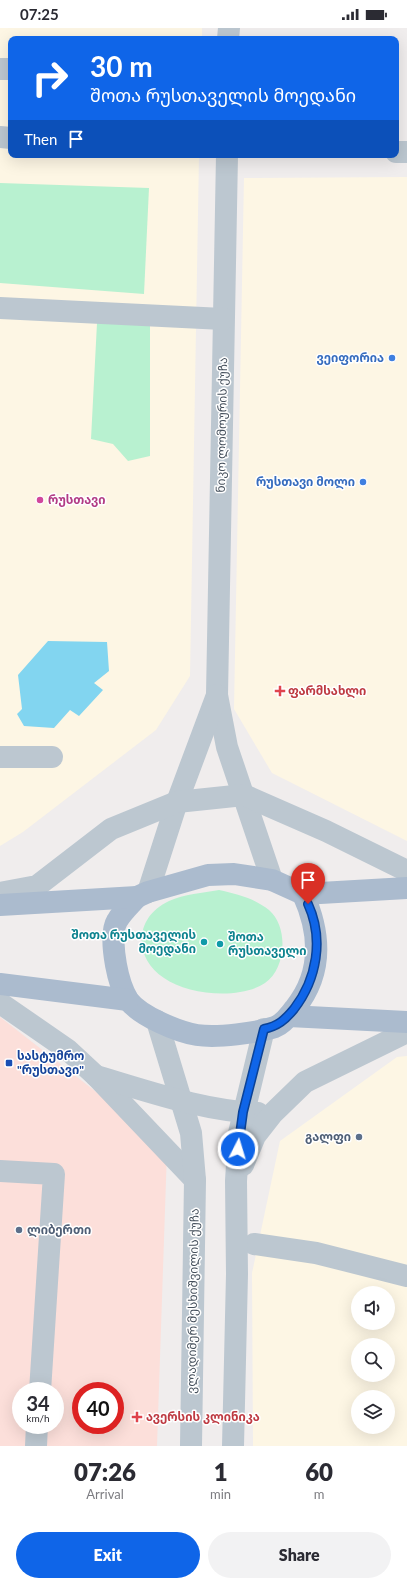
<!DOCTYPE html>
<meta charset="utf-8">
<style>
body{margin:0;font-family:Lato,"Noto Sans Georgian",sans-serif;background:#f2f2f3;color:#2b2b33;height:100vh;display:flex;flex-direction:column;font-size:15px;white-space:nowrap}
*{box-sizing:border-box;margin:0}
p{font-size:13px;color:#7c7c81}
.icon{flex:none;width:22px;height:22px;fill:none;stroke:currentColor;stroke-width:2;stroke-linecap:round;stroke-linejoin:round}
.map{position:relative;height:1418px;overflow:hidden}
.sheet{display:flex;flex-direction:column;background:#fff;flex:1}
.sheet>*{flex:none}
.hud{position:absolute;left:8px;top:8px;width:391px;height:122px;border-radius:8px;box-shadow:0 4px 16px #0002;background:#0f65e8;color:#fff;overflow:hidden}
.buttons{position:absolute;left:351px;top:1258px;display:grid;gap:8px}
.buttons a{display:grid;place-items:center;width:44px;height:44px;border-radius:50%;background:#fff;box-shadow:0 4px 16px #0002;font-size:20px}
.speed{position:absolute;left:12px;top:1354px;display:flex;gap:8px;font-size:20px;font-weight:700;text-align:center}
.speed>*{display:grid;place-content:center;width:52px;height:52px;border-radius:50%;background:#fff;box-shadow:0 4px 16px #0002;line-height:1}
.speed small{font-size:10px;font-weight:400}
.speed .limit{border:6px solid #d22;background:#fff;color:#111}
.pin{position:absolute;display:grid;place-items:center;width:34px;height:34px;color:#fff;margin:-41px -17px;border-radius:50% 50% 50% 0;rotate:-45deg;box-shadow:0 0 4px #0007}
.pin .icon{rotate:45deg}
.me{position:absolute;width:44px;margin:-22px;rotate:5deg;stroke-linejoin:round;filter:drop-shadow(0 0 3px #0008)}
.turn{display:flex;align-items:center;gap:14px;height:84px;padding:0 16px;font-size:18px}
.turn .icon{width:52px;height:52px;stroke-width:2.5}
.turn b{display:block;font-size:28px;line-height:34px}
.then{display:flex;align-items:center;height:38px;padding:0 16px;background:#0003;gap:8px;font-size:15px}
.eta{display:flex;justify-content:space-evenly;align-items:center;height:68px;text-align:center}
.eta b{font-size:24px;font-weight:800;line-height:28px}
.cta{display:flex;gap:8px;margin-top:auto;padding:8px 16px}
.cta a{flex:1;height:46px;border-radius:24px;background:#0f65e8;color:#fff;font-size:16px;font-weight:800;line-height:46px;text-align:center}
.cta a+a{background:#f2f2f3;color:#2b2b33}
.status{display:flex;justify-content:space-between;align-items:center;height:28px;padding:0 20px;background:#fff;direction:ltr}
.status svg{height:11px;fill:currentColor}
.map>svg:first-child{display:block}
</style>
<div class="status"><b>07:25</b><svg viewBox="0 0 49 12"><path d="M0 12V9h3v3zM5 12V6h3v6zM10 12V3h3v9zM15 12V0h3v12zM26 1h20v11H26zM47 4h2v5h-2z"/></svg></div>
<div class="map">
<svg width="407" height="1418" viewBox="0 0 407 1418">
<rect width="100%" height="100%" fill="#f0eded"/>
<g fill="#fdf6e4" fill-rule="evenodd">
<polygon points="0,0 202,0 202,11 11,11 11,127 199,127 190,648 156,702 23,804 0,818"/>
<polygon points="407,149 407,813 272,745 234,681 244,150"/>
<path d="M407 1028V1418H253L252 1245 280 1113 397 1029ZM358 1265H388V1295H358ZM358 1317H388V1347H358ZM358 1369H388V1399H358Z"/>
</g>
<path fill="#fcdfda" fill-rule="evenodd" d="M0 989 127 1088 167 1123 157 1418H0ZM21 1363H55V1397H21ZM81 1363H115V1397H81Z"/>
<g fill="#b8f1d0">
<polygon points="0,155 149,160 144,266 0,255"/>
<polygon points="150,293 150,428 128,433 113,416 91,411 97,295"/>
<path d="M219 862C237 866 254 870 269 882 289 899 286 941 265 955 240 972 188 967 164 950 133 930 134 889 169 873 184 866 203 865 219 862Z"/>
</g>
<polygon fill="#82d5f0" points="48,613 107,614 109,643 94,655 103,662 79,688 70,682 54,700 24,698 17,686 22,681 18,647"/>
<g fill="none" stroke-linecap="round" stroke-linejoin="round">
<g stroke="#bcc7d0" stroke-width="22">
<polyline points="228,11 229,0"/>
<polyline points="0,41 11,41"/>
<polyline points="0,109 11,110"/>
<polyline points="396,124 407,124"/>
<polyline points="227,127 217,667 227,719 272,852"/>
<polyline points="0,280 223,291"/>
<polyline points="0,729 52,729"/>
<polyline points="148,864 177,774 217,667"/>
<polyline points="0,865 37,858 111,801 177,774 244,767 326,803 407,843"/>
<polyline points="0,975 68,1022 96,1048 195,1152"/>
<polyline points="157,993 191,1105 195,1152 191,1418"/>
<path d="M96 1048C148 1063 203 1083 258 1085"/>
<polyline points="243,1137 255,1108 273,1085 305,1054 407,1004"/>
<polyline points="0,1143 54,1146 40,1363"/>
<polyline points="254,1216 316,1225 407,1248"/>
<polyline points="36,1418 37,1397"/>
<polyline points="233,1418 237,1246 236,1153 239,1105 264,1001"/>
</g>
<g stroke="#abbbce" stroke-width="22">
<path d="M137 869C130 877 122 884 117 893 111 903 114 926 116 937 118 948 122 962 128 972 140 988 178 1004 197 1007 217 1010 257 1005 275 999 283 996 290 987 295 980 323 945 321 906 303 866"/>
<polyline points="0,877 137,869 148,864 208,847 234,846 272,852 303,866 407,860"/>
<polyline points="0,956 128,972"/>
<polyline points="289,988 407,994"/>
</g>
</g>
<g fill="none" stroke-linecap="round" stroke-linejoin="round">
<defs>
<path id="route" d="M238 1121 243 1084 264 1001C278 998 285 992 294 981 317 951 324 911 308 876"/>
</defs>
<use href="#route" stroke="#0a4297" stroke-width="10"/>
<use href="#route" stroke="#0f65e8" stroke-width="7"/>
</g>
<g fill="#3f7fe0" stroke="#fff" stroke-width="1.5">
<circle cx="392" cy="330" r="4"/>
<circle cx="363" cy="454" r="4"/>
</g>
<circle fill="#d1479c" stroke="#fff" stroke-width="1.5" cx="40" cy="472" r="4"/>
<g fill="#e0444e" stroke="#fff" stroke-width="1.5">
<path d="M278 657h4v4h4v4h-4v4h-4v-4h-4v-4h4z"/>
<path d="M135 1383h4v4h4v4h-4v4h-4v-4h-4v-4h4z"/>
</g>
<g fill="#0f9aa8" stroke="#fff" stroke-width="1.5">
<circle cx="204" cy="914" r="4"/>
<circle cx="220" cy="916" r="4"/>
</g>
<rect fill="#1a4fb4" stroke="#fff" stroke-width="1.5" x="5" y="1031" width="8" height="8" rx="2"/>
<g fill="#5c6f8a" stroke="#fff" stroke-width="1.5">
<circle cx="359" cy="1109" r="4"/>
<circle cx="19" cy="1202" r="4"/>
</g>
<g text-anchor="middle" stroke-width="3" stroke-linejoin="round" paint-order="stroke">
<g font-size="12" font-weight="bold" fill="#366cbe" stroke="#fff" text-anchor="end">
<text x="384" y="334">ვეიფორია</text>
<text x="355" y="458">რუსთავი მოლი</text>
</g>
<g font-size="12" fill="#444f5b" stroke="#fff">
<text transform="translate(222 397) rotate(-89)" y="4">ნიკო ლომოურის ქუჩა</text>
<text transform="translate(193 1273) rotate(-89)" y="4">ვლადიმერ მესხიშვილის ქუჩა</text>
</g>
<g font-size="12" font-weight="bold" fill="#b23c85" stroke="#fff" text-anchor="start">
<text x="48" y="476">რუსთავი</text>
</g>
<g font-size="12" font-weight="bold" fill="#be3a42" stroke="#fff" text-anchor="start">
<text x="288" y="667">ფარმსახლი</text>
<text x="146" y="1393">ავერსის კლინიკა</text>
</g>
<g font-size="12" font-weight="bold" fill="#0d838f" stroke="#fff" text-anchor="end">
<text x="196" y="911">შოთა რუსთაველის<tspan x="196" dy="14">მოედანი</tspan></text>
<text x="228" y="913" text-anchor="start">შოთა<tspan x="228" dy="14">რუსთაველი</tspan></text>
</g>
<g font-size="12" font-weight="bold" fill="#164399" stroke="#fff" text-anchor="start">
<text x="17" y="1032">სასტუმრო<tspan x="17" dy="14">"რუსთავი"</tspan></text>
</g>
<g font-size="12" font-weight="bold" fill="#4e5e75" stroke="#fff" text-anchor="end">
<text x="351" y="1113">გალფი</text>
<text x="27" y="1206" text-anchor="start">ლიბერთი</text>
</g>
</g>
</svg>
<div class="buttons">
<a><svg class="icon" aria-label="sound" viewBox="0 0 24 24"><path d="M4 9h4l5-4v14l-5-4H4zM17 9q2 3 0 6"/></svg></a>
<a><svg class="icon" aria-label="search" viewBox="0 0 24 24"><circle cx="10" cy="10" r="6"/><path d="M15 15l6 6"/></svg></a>
<a><svg class="icon" aria-label="layers" viewBox="0 0 24 24"><path d="M12 4l9 5-9 5-9-5zM3 14l9 5 9-5"/></svg></a>
</div>
<div class="speed"><div>34<small>km/h</small></div><div class="limit">40</div></div>
<div class="pin" style="left:308px;top:876px;background:#d93025"><svg class="icon" aria-label="arrive" viewBox="0 0 24 24"><path d="M6 21V4h12l-3 4 3 4H6"/></svg></div>
<svg class="me" style="left:238px;top:1121px" viewBox="-20 -20 40 40"><circle r="17" fill="#0f65e8" stroke="#fff" stroke-width="3"/><path d="M0-11L8 9 0 5-8 9z" fill="#fff"/></svg>
<div class="hud">
<div class="turn"><svg class="icon" aria-label="right" viewBox="0 0 24 24"><path d="M7 20v-9h11M14 6l5 5-5 5"/></svg><div><b>30 m</b>შოთა რუსთაველის მოედანი</div></div>
<div class="then">Then<svg class="icon" aria-label="arrive" viewBox="0 0 24 24"><path d="M6 21V4h12l-3 4 3 4H6"/></svg></div>
</div>
</div>
<section class="sheet">
<div class="eta">
<div><b>07:26</b><p>Arrival</p></div>
<div><b>1</b><p>min</p></div>
<div><b>60</b><p>m</p></div>
</div>
<div class="cta"><a>Exit</a><a>Share</a></div>
</section>
